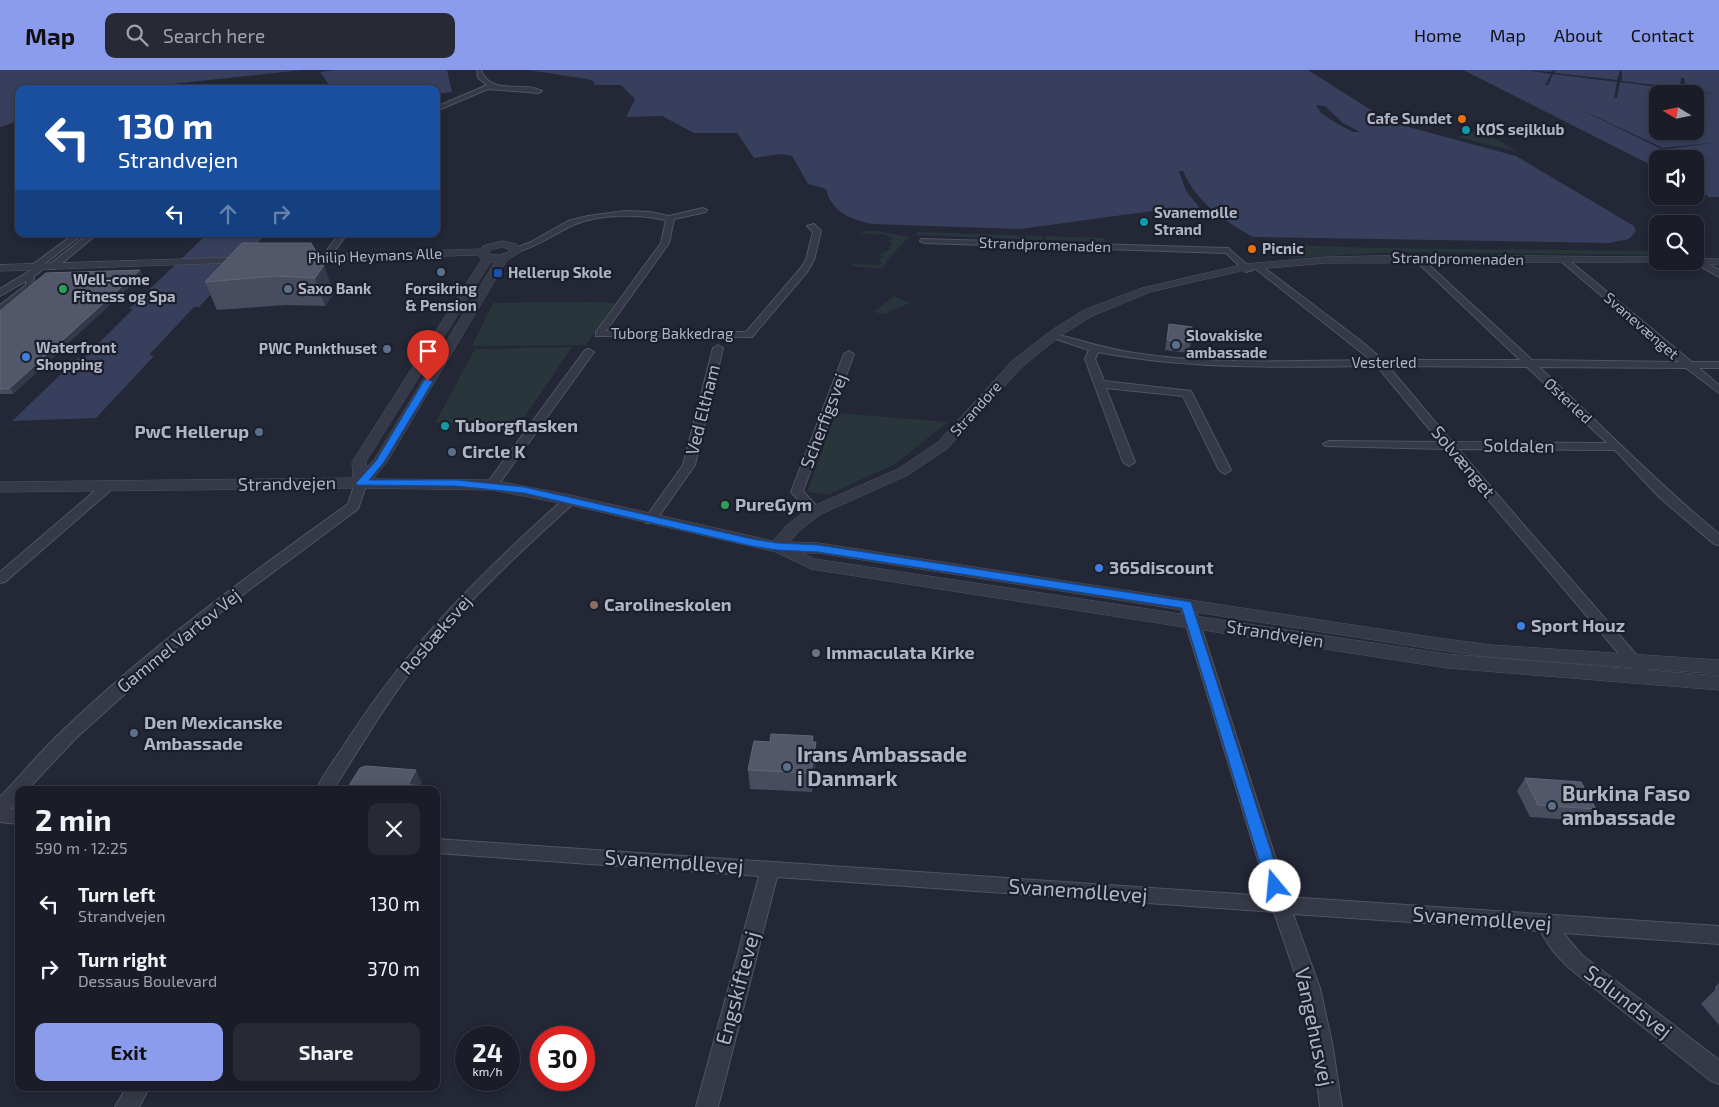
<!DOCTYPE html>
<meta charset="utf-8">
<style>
body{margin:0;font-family:"Exo 2",sans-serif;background:#272a34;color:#f1f3f6;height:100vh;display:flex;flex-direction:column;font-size:19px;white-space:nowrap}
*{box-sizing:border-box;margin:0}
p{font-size:16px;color:#9fa2a8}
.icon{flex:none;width:28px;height:28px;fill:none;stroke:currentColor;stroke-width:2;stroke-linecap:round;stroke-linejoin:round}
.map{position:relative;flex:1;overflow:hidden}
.panel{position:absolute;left:15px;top:716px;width:425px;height:305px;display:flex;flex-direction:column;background:#1a1d28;border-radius:10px;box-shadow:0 2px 8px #0003,0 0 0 1px #383b45}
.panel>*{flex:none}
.hud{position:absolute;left:15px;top:15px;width:425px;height:152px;border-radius:10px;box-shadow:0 2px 8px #0003,0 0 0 1px #383b45;background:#1a4fa0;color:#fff;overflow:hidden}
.needle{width:32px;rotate:280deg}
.buttons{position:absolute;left:1649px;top:15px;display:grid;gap:10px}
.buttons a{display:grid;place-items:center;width:55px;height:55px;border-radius:10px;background:#1a1d28;box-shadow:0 2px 8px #0003,0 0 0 1px #383b45;font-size:25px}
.speed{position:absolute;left:455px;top:956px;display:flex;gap:10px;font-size:25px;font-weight:700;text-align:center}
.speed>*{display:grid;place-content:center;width:65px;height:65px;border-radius:50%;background:#1a1d28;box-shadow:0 2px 8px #0003,0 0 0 1px #383b45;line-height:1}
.speed small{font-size:12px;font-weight:400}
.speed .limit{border:8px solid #d22;background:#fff;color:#111}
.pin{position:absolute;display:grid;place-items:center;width:42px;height:42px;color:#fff;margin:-51px -21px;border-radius:50% 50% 50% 0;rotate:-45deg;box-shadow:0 0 5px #0007}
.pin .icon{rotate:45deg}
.me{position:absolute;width:55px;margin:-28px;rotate:343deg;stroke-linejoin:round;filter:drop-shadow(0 0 4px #0008)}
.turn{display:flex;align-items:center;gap:18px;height:105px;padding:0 20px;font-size:22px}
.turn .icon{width:65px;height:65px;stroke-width:2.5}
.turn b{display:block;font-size:35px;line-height:42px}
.lanes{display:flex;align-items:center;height:48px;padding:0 20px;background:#0003;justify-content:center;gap:25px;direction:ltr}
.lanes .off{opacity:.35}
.round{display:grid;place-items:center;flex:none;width:52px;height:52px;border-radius:10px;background:#272a34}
.head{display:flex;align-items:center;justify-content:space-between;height:85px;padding:0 20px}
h1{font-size:30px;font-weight:700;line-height:38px}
.button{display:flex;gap:10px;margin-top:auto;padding:10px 20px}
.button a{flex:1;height:58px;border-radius:10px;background:#8b9ced;color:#111;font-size:20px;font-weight:700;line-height:58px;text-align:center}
.button a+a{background:#272a34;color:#f1f3f6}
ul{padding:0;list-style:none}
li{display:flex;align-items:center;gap:15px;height:65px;padding:0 20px}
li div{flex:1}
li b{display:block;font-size:19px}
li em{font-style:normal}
header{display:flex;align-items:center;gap:30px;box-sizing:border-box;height:70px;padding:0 25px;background:#8b9ced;color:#111}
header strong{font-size:24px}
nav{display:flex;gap:28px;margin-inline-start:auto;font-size:18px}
.search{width:350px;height:45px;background:#272a34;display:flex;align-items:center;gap:12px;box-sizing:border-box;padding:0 18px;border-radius:10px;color:#9fa2a8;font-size:19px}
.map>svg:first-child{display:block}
</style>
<header>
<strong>Map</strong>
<div class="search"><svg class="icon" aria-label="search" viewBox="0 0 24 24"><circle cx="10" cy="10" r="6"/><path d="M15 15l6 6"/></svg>Search here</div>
<nav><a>Home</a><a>Map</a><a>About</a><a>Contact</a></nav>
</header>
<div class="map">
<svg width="1719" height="1037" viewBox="0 0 1719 1037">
<rect width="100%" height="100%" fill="#232736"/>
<g fill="#28353a">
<polygon points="1476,61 1489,65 1519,82 1457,67"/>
<polygon points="877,161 909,167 888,189 883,199 851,196 852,194 877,195 882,193 878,189 883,188 880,184 891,179 889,176 892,173 888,171 893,168 882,164 874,165 870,163 860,166 864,161"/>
<polygon points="918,162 1042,166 1042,170 915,165"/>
<polygon points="1046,166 1105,168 1106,172 1046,170"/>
<polygon points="1263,174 1379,178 1657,181 1658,185 1396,182 1294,188"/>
<polygon points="894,226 910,233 884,244 874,242"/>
<polygon points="589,232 615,233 586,275 472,276 493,233"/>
<polygon points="572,277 515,361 455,361 458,353 435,353 475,279"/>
<polygon points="836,343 837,343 948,352 895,394 828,425 807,422"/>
</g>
<g fill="#383f5c" fill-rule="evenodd">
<polygon points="0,0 302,0 125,19 19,19 19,51 0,57"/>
<polygon points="336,0 447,0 452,22 436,24 436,19 332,19 320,2"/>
<path d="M528 0H1308L1390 52 1516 86 1634 156 1636 161 1629 169 1609 173 1253 167C1223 150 1197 133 1183 101H1179L1186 121 1200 138 1160 140 1020 159 873 154C852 150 831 142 826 119L808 114 792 86 781 84 754 88 737 63H694L662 46 626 47 635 29 621 15H595L593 11 587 9Z"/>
<path d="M1463 0H1719V127H1709L1695 118V89H1658L1657 98ZM1658 24H1695V61H1658Z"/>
<polygon points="198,164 273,164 104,351 0,356 0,352 64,292 68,292 198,166 196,166"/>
</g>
<g fill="#232736">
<polygon points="1525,0 1550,2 1555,0 1555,3 1617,10 1620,1 1622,1 1622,11 1680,18 1681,8 1684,8 1686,19 1719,25 1684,20 1692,22 1685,22 1692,24 1681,24 1674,21 1681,22 1674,20 1681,20 1620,12 1617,28 1614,28 1617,12 1553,4 1548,15 1545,15 1551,4"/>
<polygon points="1565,32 1663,78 1719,72 1666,79 1685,89 1682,89"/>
<polygon points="1316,35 1325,36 1343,53 1360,62 1353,62 1336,53 1321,43"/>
<polygon points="198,164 211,164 205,166 129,239 133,239 84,288 78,288 12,351 96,348 154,286 149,285 194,237 199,237 266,164 273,164 104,351 0,356 0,352 64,292 68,292 198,166 196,166"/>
</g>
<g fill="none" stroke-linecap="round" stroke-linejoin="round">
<defs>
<g id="minor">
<path d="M477 0H481C492 27 521 10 542 21L539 23 488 19 436 41V37L487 15 478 8Z"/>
<path d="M703 138 707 140 706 142 674 149 669 173 606 261 746 262 800 199 806 190 813 162 807 156 814 154 821 161 814 190 807 202 752 267 596 266V262L661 173 666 150C638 144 601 143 573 155 554 164 538 176 517 182L513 179 531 172 568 151 588 146 625 141 650 142 669 146Z"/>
<polygon points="74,164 83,164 43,195 46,197 34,206 33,218 0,242 0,235 26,215 26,211 0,226 0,219 33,199 32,195"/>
<polygon points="88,164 97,164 55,199 49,199 49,195"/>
<polygon points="339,164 347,164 328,190 322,190 321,188"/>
<polygon points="921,169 1228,178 1253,200 1246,202 1226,183 924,173 920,171"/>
<path d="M1418 185 1532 290 1679 292 1562 192V188L1565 187 1692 292H1719V298H1699L1719 315V323L1686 298 1539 297C1599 353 1656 412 1719 464V475L1714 474 1659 427 1615 380 1458 379 1653 604 1656 608 1653 612H1643L1445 379 1325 376 1323 374 1329 371 1440 372 1377 296C1283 297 1190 300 1098 282L1095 289 1104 311 1191 321 1231 400 1225 404 1219 400 1183 326 1106 318 1135 392 1129 396 1123 392 1085 289 1089 280 1047 266 1052 263C1079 270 1106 279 1134 283 1212 295 1292 291 1371 290L1256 199 1255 197 1259 194 1361 271 1383 290H1520L1415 190V186ZM1388 296 1527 297 1607 373 1452 372Z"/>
<polygon points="1700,189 1706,189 1709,194 1719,200 1719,207 1703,198 1699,191"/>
<polygon points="718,275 723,278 695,395 654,453 646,453 644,450 683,395 713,278"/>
<polygon points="589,279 594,282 496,418 488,418 486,415 488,412 585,280"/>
<polygon points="849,281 854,284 803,421 821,441 815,445 811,444 791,422 844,284"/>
<path d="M361 409 367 413 358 439 249 520 177 577 76 668 27 720H19V730L10 739 19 740V754L0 752V727C18 708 35 688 54 669 144 581 246 507 348 434L355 413Z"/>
<polygon points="107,413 113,417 111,420 5,512 0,513 0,502 103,414"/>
<path d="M570 426 574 427 576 430 574 433C522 480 469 529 424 584 390 627 362 674 333 720H316C325 701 339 684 350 666 413 570 481 503 566 427Z"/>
<polygon points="1187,530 1194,535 1288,827 1719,856 1719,874 1563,863 1582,885 1719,990 1719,1014 1711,1011 1568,897 1553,881 1540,861 1293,844 1320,918 1332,973 1342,1037 1320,1037 1312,973 1300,918 1274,842 777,807 718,1037 696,1037 759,806 436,783 436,769 1269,826 1180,535"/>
<polygon points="126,1018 149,1018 139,1037 115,1037"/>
</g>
<g id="tertiary">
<path d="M503 171 516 174 522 181 507 190 387 392 373 409 492 410 570 425 773 471 787 455 809 438 898 399 938 372 1012 291 1052 260 1084 240 1142 218 1245 194 1326 187 1418 185 1658 187V191L1662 192 1326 193 1245 200 1150 222 1092 246 1060 266 1022 297 948 378 908 405 821 444 799 461 790 472 818 473 1438 568 1492 575 1719 590V604L1492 587 1438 580 818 483H802L815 489 1447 584 1719 606V620L1447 598 811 499 776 482 570 435 492 420 361 418 0 422V412L353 408 352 392 482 189 477 185 297 191 292 188 297 185 480 179 483 176ZM503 177 511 181 499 185 488 184 491 180ZM491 192H495L374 390 367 397 366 392Z"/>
<polygon points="248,187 252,188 252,192 0,201 0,195"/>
<polygon points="1695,188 1719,189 1719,195 1691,193 1690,191 1695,191"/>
</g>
</defs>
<use href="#minor" stroke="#515462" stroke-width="2"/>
<use href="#tertiary" stroke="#515462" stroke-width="1"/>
<use href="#minor" fill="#363947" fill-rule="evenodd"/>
<use href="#tertiary" fill="#363947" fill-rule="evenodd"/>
</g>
<g fill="#474c5e">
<polygon points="311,173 334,223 325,236 287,235 217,240 205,212"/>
<polygon points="140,200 142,205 13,324 0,324 0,241"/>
<polygon points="1169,254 1191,273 1188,283 1165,280"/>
<polygon points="813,666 813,672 816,672 816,691 812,722 750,719 748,700 770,672"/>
<polygon points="1525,708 1596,739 1587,751 1530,747 1517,721"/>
<polygon points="1719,913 1719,955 1701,934 1715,920 1715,917"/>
</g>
<g fill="#343849">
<polygon points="324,195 334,223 325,236 315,208"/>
<polygon points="140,200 142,205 13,324 10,318"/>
<polygon points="816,672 816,691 812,722 811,703"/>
<polygon points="416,700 422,713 418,720 410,720 408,715"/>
</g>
<g fill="#525769" stroke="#616677">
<polygon points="242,173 311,173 324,195 315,208 276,206 205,212"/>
<polygon points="140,200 10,318 0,319 0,241 46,203"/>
<polygon points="1169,254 1192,257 1191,273 1167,270"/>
<polygon points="771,664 813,666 812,672 816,672 811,703 748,700 754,671 770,672"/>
<polygon points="366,696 416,700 408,715 415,715 413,720 346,720 360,698"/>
<polygon points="1525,708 1581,712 1596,739 1538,735"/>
</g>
<polygon fill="#1a73e8" stroke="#114b97" points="425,309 433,311 384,392 369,410 456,410 524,417 752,469 777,473 818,475 1191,532 1282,816 1280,821 1275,823 1269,821 1267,816 1182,538 818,482 777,480 752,476 524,423 456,416 357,415 356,413 376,391"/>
<g fill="#e8710a" stroke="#1b1f2c" stroke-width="2">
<circle cx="1462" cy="49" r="5"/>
<circle cx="1252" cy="179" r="5"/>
</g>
<g fill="#0f9aa8" stroke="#1b1f2c" stroke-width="2">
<circle cx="1466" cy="60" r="5"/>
<circle cx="1144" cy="152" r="5"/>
<circle cx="445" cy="356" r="5"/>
</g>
<g fill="#5c6f8a" stroke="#1b1f2c" stroke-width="2">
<circle cx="441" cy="202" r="5"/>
<circle cx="288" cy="219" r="5"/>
<circle cx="1176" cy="275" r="5"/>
<circle cx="387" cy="279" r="5"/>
<circle cx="259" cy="362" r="5"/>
<circle cx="452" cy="382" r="5"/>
<circle cx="134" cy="663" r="5"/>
<circle cx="787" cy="697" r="5"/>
<circle cx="1552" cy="736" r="5"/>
</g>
<rect fill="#1a4fb4" stroke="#1b1f2c" stroke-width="2" x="493" y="198" width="10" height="10" rx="2.5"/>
<g fill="#2e9e5b" stroke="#1b1f2c" stroke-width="2">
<circle cx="63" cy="219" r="5"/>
<circle cx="725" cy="435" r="5"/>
</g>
<g fill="#3f7fe0" stroke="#1b1f2c" stroke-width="2">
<circle cx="26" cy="287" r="5"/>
<circle cx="1099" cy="498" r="5"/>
<circle cx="1521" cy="556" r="5"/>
</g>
<circle fill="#8d6e63" stroke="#1b1f2c" stroke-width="2" cx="594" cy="535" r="5"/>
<circle fill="#6b7280" stroke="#1b1f2c" stroke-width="2" cx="816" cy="583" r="5"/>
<g text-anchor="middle" stroke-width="4.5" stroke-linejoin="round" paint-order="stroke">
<g font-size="15" font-weight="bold" fill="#b1b4c3" stroke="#1b1f2c" text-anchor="start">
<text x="1452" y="54" text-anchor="end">Cafe Sundet</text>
<text x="1476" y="65">KØS sejlklub</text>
<text x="1154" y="148">Svanemølle<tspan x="1154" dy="17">Strand</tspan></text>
<text x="1262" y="184">Picnic</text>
<text x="508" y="208">Hellerup Skole</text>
<text x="73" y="215">Well-come<tspan x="73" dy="17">Fitness og Spa</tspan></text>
<text x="298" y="224">Saxo Bank</text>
<text x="441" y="224" text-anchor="middle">Forsikring<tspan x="441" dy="17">&amp; Pension</tspan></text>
<text x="1186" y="271">Slovakiske<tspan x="1186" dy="17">ambassade</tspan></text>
<text x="36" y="283">Waterfront<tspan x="36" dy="17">Shopping</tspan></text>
<text x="377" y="284" text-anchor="end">PWC Punkthuset</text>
</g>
<g font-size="15" fill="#b1b4c3" stroke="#1b1f2c">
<text transform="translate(1045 175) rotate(2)" y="5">Strandpromenaden</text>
<text transform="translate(375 186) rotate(-2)" y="5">Philip Heymans Alle</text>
<text transform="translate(1458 189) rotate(1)" y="5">Strandpromenaden</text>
<text transform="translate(1641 256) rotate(41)" y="5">Svanevænget</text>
<text x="672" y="269">Tuborg Bakkedrag</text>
<text x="1384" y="298">Vesterled</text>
<text transform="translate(1568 331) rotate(43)" y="5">Østerled</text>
<text transform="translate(976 339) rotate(-48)" y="5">Strandøre</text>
</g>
<g font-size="18" fill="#b1b4c3" stroke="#1b1f2c">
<text transform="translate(703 340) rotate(-76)" y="6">Ved Eltham</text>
<text transform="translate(824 351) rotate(-69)" y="6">Scherfigsvej</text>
<text transform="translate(1519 376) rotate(1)" y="6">Soldalen</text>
<text transform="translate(1463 392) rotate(50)" y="6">Solvænget</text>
<text transform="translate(287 414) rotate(-1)" y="6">Strandvejen</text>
<text transform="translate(1275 564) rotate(9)" y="6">Strandvejen</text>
<text transform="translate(436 565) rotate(-49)" y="6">Rosbæksvej</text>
<text transform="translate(179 571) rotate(-39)" y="6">Gammel Vartov Vej</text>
</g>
<g font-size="18" font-weight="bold" fill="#b1b4c3" stroke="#1b1f2c" text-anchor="start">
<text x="455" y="362">Tuborgflasken</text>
<text x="249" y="368" text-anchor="end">PwC Hellerup</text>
<text x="462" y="388">Circle K</text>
<text x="735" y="441">PureGym</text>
<text x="1109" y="504">365discount</text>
<text x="604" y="541">Carolineskolen</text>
<text x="1531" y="562">Sport Houz</text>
<text x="826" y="589">Immaculata Kirke</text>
<text x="144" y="659">Den Mexicanske<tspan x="144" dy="21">Ambassade</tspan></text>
</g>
<g font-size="21" font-weight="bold" fill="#b1b4c3" stroke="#1b1f2c" text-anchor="start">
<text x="797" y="692">Irans Ambassade<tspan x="797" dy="24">i Danmark</tspan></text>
<text x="1562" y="731">Burkina Faso<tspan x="1562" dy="24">ambassade</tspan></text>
</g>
<g font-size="21" fill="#b1b4c3" stroke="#1b1f2c">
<text transform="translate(674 792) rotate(4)" y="7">Svanemøllevej</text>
<text transform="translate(1078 821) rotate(4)" y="7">Svanemøllevej</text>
<text transform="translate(1482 849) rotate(4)" y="7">Svanemøllevej</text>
<text transform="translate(738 918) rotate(-75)" y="7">Engskiftevej</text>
<text transform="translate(1628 932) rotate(38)" y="7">Sølundsvej</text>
<text transform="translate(1314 957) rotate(78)" y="7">Vangehusvej</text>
</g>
</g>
</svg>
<div class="buttons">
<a><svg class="needle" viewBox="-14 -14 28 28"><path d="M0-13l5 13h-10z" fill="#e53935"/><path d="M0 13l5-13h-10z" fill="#9fa2a8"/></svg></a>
<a><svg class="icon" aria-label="sound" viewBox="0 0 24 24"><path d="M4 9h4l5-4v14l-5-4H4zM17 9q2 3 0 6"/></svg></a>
<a><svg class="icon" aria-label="search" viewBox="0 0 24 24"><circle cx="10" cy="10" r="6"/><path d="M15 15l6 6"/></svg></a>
</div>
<div class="speed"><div>24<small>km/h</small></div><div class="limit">30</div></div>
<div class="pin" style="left:428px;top:311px;background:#d93025"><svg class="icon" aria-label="arrive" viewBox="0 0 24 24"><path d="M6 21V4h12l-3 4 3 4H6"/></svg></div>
<svg class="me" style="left:1275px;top:816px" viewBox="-20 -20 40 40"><circle r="19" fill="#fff"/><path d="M0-13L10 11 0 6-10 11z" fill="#1a73e8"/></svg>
<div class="hud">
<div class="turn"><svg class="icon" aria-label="left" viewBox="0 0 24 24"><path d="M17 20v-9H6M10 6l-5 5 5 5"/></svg><div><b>130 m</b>Strandvejen</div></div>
<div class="lanes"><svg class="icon" aria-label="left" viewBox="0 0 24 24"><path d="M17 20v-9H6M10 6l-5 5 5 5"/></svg><svg class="icon off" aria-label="ahead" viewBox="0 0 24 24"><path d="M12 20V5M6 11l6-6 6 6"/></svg><svg class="icon off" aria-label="right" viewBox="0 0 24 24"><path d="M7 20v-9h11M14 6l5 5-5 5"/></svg></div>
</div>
<section class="panel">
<div class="head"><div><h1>2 min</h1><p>590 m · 12:25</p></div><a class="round"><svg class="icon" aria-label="close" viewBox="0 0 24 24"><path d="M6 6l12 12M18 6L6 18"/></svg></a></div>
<ul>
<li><svg class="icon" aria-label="left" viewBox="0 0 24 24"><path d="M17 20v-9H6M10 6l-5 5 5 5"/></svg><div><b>Turn left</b><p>Strandvejen</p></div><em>130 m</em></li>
<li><svg class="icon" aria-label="right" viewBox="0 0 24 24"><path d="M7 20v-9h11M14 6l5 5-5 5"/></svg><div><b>Turn right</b><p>Dessaus Boulevard</p></div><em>370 m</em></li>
</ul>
<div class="button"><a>Exit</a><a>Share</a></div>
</section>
</div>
